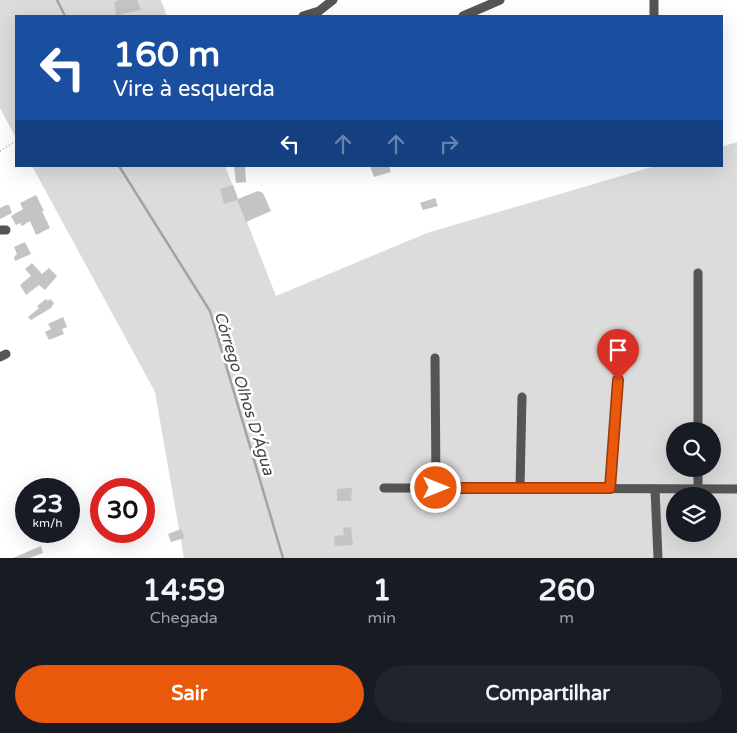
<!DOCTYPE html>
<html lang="pt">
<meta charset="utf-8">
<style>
body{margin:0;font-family:"Varela Round",sans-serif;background:#20242c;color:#f1f3f6;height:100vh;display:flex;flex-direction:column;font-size:19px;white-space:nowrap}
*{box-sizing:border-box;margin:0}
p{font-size:16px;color:#9ea1a6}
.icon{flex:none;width:28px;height:28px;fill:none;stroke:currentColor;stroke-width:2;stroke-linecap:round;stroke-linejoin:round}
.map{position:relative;height:558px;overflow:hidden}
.details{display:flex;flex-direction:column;background:#171b24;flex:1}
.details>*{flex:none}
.hud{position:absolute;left:15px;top:15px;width:708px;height:152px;border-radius:0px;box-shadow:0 5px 20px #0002;background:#1a4fa0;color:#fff;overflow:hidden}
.tools{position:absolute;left:666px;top:422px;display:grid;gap:10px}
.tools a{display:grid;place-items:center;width:55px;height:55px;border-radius:50%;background:#171b24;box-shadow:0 5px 20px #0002;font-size:25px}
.speed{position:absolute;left:15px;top:478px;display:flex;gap:10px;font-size:25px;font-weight:700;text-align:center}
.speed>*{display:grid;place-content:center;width:65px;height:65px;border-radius:50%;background:#171b24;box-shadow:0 5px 20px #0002;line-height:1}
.speed small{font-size:12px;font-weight:400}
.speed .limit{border:8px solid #d22;background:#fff;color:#111}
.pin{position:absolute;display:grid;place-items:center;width:42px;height:42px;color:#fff;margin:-51px -21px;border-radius:50% 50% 50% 0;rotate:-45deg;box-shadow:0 0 5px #0007}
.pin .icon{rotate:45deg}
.me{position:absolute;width:55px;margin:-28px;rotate:90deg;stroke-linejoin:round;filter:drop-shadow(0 0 4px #0008)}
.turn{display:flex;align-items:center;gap:18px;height:105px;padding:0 15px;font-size:22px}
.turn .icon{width:65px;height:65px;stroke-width:2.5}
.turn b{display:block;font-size:35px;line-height:42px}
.lanes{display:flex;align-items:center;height:48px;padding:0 15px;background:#0003;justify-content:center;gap:25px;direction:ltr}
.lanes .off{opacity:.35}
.eta{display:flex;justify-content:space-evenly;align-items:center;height:85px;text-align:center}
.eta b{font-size:30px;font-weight:800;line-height:35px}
.cta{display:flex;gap:10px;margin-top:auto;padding:10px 15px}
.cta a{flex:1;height:58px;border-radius:30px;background:#ea580c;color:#fff;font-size:20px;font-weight:800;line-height:58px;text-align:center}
.cta a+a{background:#20242c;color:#f1f3f6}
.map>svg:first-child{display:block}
</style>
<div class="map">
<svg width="737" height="558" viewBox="0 0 737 558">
<rect width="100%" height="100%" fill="#fff"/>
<g fill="#dcdcdc" fill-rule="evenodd">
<polygon points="0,0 161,0 167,16 16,16 16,138 0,108"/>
<path d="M737 142V558H184L155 392 32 166H225L276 296 427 233 655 166H721V147ZM675 431H712V469H675ZM675 496H712V534H675Z"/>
</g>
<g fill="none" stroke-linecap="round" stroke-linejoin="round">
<g stroke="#a3a3a3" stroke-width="2.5">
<polyline points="57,0 65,16"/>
<polyline points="119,166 210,311 283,558"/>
</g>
</g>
<g fill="#c4c4c4">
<polygon points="119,0 137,0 141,10 122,14 123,16 116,16 115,11 116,10 114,2"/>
<polygon points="234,166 245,166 246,182 236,183"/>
<polygon points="370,166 389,166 391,172 374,177"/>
<polygon points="233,185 238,199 258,191 263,193 271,211 246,222 237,200 224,204 220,189"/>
<polygon points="36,195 44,211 42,211 50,228 36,235 30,221 22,226 20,223 16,225 11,216 23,209 20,203"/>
<polygon points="435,198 438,206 423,210 420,203"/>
<polygon points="6,205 9,205 12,213 0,219 0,208"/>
<polygon points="25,242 31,254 15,261 14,257 17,254 14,247"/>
<polygon points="32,263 42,274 49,268 57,276 45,290 39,285 26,295 20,285 31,276 25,269"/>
<polygon points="46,299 48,301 50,299 54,303 51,308 31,320 28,317 39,308 37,306"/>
<polygon points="63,317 67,327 62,329 64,334 49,340 45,332 51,329 48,324"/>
<polygon points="352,488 351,501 337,501 337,489"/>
<polygon points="351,527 353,545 335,546 334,536 344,535 343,528"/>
<polygon points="181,529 185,538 171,542 168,534"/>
<polygon points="41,546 43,553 29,558 13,558"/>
</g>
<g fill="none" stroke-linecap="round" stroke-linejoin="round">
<polyline stroke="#777" stroke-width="1" stroke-dasharray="1 2.5" stroke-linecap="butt" points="0,151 16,141"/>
<g stroke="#555" stroke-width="9">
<polyline points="303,16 319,11 333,0"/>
<polyline points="463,16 500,0"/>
<polyline points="654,16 654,0"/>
<polyline points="0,230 6,230"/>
<polyline points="0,357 6,354"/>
<polyline points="435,358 436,488"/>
<polyline points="698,431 698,273"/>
<polyline points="384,488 737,489"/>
<polyline points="520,488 522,397"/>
<polyline points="610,488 618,380"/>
<polyline points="655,489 658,558"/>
<polyline points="698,489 698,469"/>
</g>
</g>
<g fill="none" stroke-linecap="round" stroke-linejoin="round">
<defs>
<polyline id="route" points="436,488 610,488 618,380"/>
</defs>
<use href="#route" stroke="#983908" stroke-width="12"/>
<use href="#route" stroke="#ea580c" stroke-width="9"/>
</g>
<g text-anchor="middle" stroke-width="5" stroke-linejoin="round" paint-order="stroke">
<g font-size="16" font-style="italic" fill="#444" stroke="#fff">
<text transform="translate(245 393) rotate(73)" y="6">Córrego Olhos D'Água</text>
</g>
</g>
</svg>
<div class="tools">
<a><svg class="icon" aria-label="search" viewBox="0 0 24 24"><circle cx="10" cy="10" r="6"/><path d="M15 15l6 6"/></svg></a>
<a><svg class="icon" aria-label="layers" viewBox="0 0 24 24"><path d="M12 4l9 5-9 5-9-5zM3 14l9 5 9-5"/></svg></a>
</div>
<div class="speed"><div>23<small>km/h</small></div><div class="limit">30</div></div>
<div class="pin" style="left:618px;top:380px;background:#d93025"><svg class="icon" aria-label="arrive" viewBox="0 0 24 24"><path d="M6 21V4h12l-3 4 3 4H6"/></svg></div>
<svg class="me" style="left:436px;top:488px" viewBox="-20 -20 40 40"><circle r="17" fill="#ea580c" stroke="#fff" stroke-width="3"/><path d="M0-11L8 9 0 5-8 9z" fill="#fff"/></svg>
<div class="hud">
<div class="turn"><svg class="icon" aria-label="left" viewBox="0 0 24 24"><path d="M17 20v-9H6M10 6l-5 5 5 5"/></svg><div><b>160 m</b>Vire à esquerda</div></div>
<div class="lanes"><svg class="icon" aria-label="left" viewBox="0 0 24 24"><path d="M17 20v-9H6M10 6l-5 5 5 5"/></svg><svg class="icon off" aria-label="ahead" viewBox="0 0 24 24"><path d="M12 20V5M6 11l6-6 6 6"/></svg><svg class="icon off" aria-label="ahead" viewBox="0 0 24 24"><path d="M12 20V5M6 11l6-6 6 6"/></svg><svg class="icon off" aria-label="right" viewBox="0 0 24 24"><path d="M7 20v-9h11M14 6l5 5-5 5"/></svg></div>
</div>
</div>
<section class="details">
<div class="eta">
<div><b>14:59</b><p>Chegada</p></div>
<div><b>1</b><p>min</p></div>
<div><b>260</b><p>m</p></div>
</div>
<div class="cta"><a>Sair</a><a>Compartilhar</a></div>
</section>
